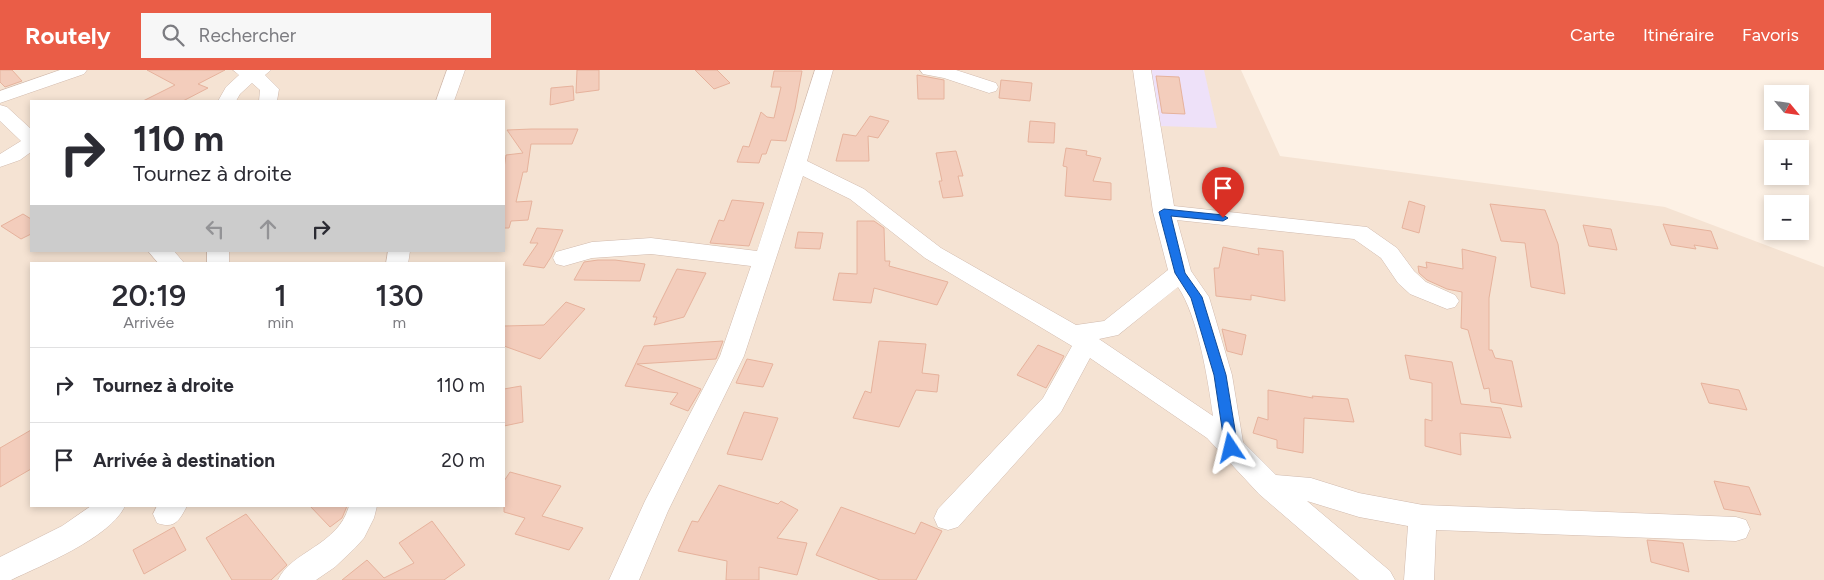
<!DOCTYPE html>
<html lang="fr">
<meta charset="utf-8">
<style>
body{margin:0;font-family:Figtree,sans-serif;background:#f7f7f7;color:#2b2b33;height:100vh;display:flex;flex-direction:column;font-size:19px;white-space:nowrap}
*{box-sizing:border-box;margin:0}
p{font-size:16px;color:#7c7c81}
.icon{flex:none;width:28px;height:28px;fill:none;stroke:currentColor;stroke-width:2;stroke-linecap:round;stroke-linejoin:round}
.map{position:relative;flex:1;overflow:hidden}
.sheet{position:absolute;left:30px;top:192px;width:475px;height:245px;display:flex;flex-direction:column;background:#fff;border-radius:0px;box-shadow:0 2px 8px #0003}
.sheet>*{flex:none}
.top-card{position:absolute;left:30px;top:30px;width:475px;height:152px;border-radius:0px;box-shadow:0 2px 8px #0003;background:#fff;color:#2b2b33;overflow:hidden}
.needle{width:32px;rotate:119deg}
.fabs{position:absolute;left:1764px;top:15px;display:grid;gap:10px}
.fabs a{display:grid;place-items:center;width:45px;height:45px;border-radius:0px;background:#fff;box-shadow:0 2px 8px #0003;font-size:25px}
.pin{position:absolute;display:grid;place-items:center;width:42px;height:42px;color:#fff;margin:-51px -21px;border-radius:50% 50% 50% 0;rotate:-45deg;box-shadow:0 0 5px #0007}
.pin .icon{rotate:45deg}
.me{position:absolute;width:55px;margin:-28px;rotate:350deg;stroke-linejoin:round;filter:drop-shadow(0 0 4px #0008)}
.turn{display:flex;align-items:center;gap:18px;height:105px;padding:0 20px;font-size:22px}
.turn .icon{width:65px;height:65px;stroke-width:2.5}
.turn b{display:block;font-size:35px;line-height:42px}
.lanes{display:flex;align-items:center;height:48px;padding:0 20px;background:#0003;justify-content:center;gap:25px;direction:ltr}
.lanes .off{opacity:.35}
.eta{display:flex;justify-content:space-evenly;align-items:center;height:85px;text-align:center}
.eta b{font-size:30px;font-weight:600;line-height:35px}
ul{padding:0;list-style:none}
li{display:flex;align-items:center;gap:15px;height:75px;padding:0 20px;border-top:1px solid #e1e1e2}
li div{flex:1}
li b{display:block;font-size:19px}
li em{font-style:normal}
header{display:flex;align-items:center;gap:30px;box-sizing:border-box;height:70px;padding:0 25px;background:#ea5d47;color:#fff}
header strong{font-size:24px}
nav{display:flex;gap:28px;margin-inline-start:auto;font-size:18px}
.search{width:350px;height:45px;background:#f7f7f7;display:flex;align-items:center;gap:12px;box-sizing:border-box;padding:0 18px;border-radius:0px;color:#7c7c81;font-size:19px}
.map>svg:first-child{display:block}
</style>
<header>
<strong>Routely</strong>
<div class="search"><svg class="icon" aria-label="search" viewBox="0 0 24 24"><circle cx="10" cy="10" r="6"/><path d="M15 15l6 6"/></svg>Rechercher</div>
<nav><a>Carte</a><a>Itinéraire</a><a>Favoris</a></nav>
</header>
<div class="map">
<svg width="1824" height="510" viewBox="0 0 1824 510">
<rect width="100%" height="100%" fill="#fdf1e5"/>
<path fill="#f5e3d3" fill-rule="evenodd" d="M0 0H1241L1280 86 1665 137 1824 197V510H0ZM31 31H504V181H31ZM31 194H504V436H31Z"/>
<polygon fill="#eee1f9" points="1151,0 1204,0 1217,58 1160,56"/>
<g fill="#f3cdbc" stroke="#e6b29c">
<polygon points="0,0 12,0 22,11 5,17 0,12"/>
<polygon points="147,0 225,0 198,14 208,18 183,31 143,31 175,15"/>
<polygon points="577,0 599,0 599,20 576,23"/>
<polygon points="695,0 717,0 730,13 714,19"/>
<polygon points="774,1 802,1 795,39 786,71 771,70 766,84 762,84 759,93 737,92 743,76 749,77 761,42 767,47 774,48 781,17 771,17"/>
<polygon points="917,5 944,10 944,29 918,29"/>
<polygon points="1156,6 1179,7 1185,44 1162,43"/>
<polygon points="1001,10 1032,13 1030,31 999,28"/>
<polygon points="573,16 574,30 550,35 551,18"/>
<polygon points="870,46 889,51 878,68 868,66 869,91 836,91 843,64 856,66"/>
<polygon points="1030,51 1055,53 1054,73 1028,72"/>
<polygon points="532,59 578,59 572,74 531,74 527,102 523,102 516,132 532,131 528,150 511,151 509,158 504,158 504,98 506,85 523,83 507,60"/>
<polygon points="1066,78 1087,81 1086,85 1101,88 1093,111 1111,113 1111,130 1065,126 1067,97 1063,96"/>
<polygon points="956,81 963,106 958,106 963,126 943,128 939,111 942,111 936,83"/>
<polygon points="732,130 764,133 749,176 710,173 719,150 724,151"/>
<polygon points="1409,131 1425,136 1419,163 1402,158"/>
<polygon points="1490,134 1545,140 1558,174 1565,224 1531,217 1525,173 1501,171"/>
<polygon points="23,144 31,149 31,164 21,169 1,156"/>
<polygon points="857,151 874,151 884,158 885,191 890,191 889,196 948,212 937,235 874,218 871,233 833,230 839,203 857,204"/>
<polygon points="1663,154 1711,161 1718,179 1694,175 1696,179 1671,175"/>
<polygon points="1583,155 1611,159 1617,180 1589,176"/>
<polygon points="537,158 563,160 551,187 544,198 523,195 538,173 530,173"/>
<polygon points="798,162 823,163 820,179 795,178"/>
<polygon points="1223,177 1259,185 1258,178 1283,181 1285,231 1251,225 1251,230 1216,226 1214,198 1219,198"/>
<polygon points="1462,179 1496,187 1489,228 1489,280 1492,280 1495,288 1512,291 1522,337 1491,332 1489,318 1484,319 1468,260 1461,258 1462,222 1447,219 1427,210 1419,203 1418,196 1427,198 1426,192 1463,199"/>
<polygon points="598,190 615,190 645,194 640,211 574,210 584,192"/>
<polygon points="677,199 706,203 684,247 654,255 657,247 653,247"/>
<polygon points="566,232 585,239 540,289 504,276 504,256 544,255"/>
<polygon points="1222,259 1246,265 1242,285 1227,281"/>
<polygon points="723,271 716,289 637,294 701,319 688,341 670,334 678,323 625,316 644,276"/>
<polygon points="879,271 926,274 922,303 939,305 937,322 916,320 899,357 853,348 865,321 871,323"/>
<polygon points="1038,275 1064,286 1046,318 1017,305"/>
<polygon points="1405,285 1452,292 1461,334 1501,338 1511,368 1460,363 1461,385 1425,376 1425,349 1432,351 1432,313 1410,309"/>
<polygon points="747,289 773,294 763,317 736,313"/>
<polygon points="1701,313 1739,320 1747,340 1709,333"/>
<polygon points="521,316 523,352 504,356 504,319"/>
<polygon points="1268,320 1313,328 1312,326 1348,329 1354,352 1304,348 1303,383 1277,378 1277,370 1253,363 1258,347 1268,350"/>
<polygon points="744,342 778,348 762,390 727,384"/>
<polygon points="31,360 31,399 0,417 0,378"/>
<polygon points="510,402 561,416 542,446 583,458 569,480 515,464 525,448 504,442 504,411"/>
<polygon points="1714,411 1749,417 1761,445 1724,439"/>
<polygon points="719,415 778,434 781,431 798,440 777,468 807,473 797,505 759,497 759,510 726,510 727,491 678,481 692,451 698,452"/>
<polygon points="310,436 347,436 342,448 330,457"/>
<polygon points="841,437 915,464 921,452 942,461 916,510 880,510 816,485"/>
<polygon points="246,444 287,495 271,510 232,510 206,468"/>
<polygon points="432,451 465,495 444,510 342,510 367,490 384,508 414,493 399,473"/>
<polygon points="174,457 186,480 144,504 133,480"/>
<polygon points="1647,470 1683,473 1689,502 1651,492"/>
</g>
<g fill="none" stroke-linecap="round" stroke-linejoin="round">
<defs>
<g id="minor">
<polygon points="60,0 87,0 84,4 0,33 0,21"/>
<polygon points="233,0 271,0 265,5 279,19 277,31 259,31 260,20 252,13 240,24 236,31 218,31 226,17 239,5"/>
<polygon points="447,0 465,0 454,31 436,31"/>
<path d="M815 0H833L807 91 864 119 941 178 1076 255 1104 251 1168 200 1153 142 1133 0H1151L1174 136 1367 157 1397 178 1414 201 1426 212 1455 225 1459 231 1455 237 1447 239 1410 224 1398 213 1381 188 1354 169 1177 150 1191 201 1209 227 1232 305 1243 372 1276 405 1311 408 1359 423 1423 435 1736 447 1746 450 1750 459 1746 468 1736 471 1436 460 1434 510H1404L1408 456 1359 447 1307 431 1390 501 1395 510H1359L1259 424 1207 368 1090 288 1061 342 958 457 948 460 938 457 934 448 938 439 1043 328 1072 276 925 188 850 129 803 106 744 286 668 441 639 510H609L645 431 720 286 751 196 651 184 592 188 564 196 556 194 553 188 556 182 592 172 651 168 757 181ZM1178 217C1198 246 1208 310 1213 346L1099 269 1118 265Z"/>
<polygon points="920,0 956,0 996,13 998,17 996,21 989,23 944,8 923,4"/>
<polygon points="0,35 7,37 31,59 31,82 20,90 0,97 0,84 21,71 0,51"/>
<polygon points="148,181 174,181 185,194 159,194"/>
<rect x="207" y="181" width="22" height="13"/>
<polygon points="388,181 410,181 408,194 386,194"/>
<path d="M91 436H125C110 468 42 495 11 510H0V487L62 456Z"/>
<path d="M157 436H187C179 451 175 459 157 453L153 444Z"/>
<path d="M349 436H377L374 448 364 468 355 478 335 497 316 510H278C291 481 338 476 349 436Z"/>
</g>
</defs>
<use href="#minor" stroke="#d1baad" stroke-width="1"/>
<use href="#minor" fill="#fff" fill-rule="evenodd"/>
</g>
<polygon fill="#1a73e8" stroke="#114b97" points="1164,139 1223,145 1228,148 1223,151 1171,146 1185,203 1202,227 1226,305 1238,378 1236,382 1231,383 1227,382 1225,378 1214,305 1191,228 1175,203 1159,142"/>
</svg>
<div class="fabs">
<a><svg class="needle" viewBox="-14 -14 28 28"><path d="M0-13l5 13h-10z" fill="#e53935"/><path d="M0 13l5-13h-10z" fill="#7c7c81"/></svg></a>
<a>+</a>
<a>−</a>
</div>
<div class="pin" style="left:1223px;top:148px;background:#d93025"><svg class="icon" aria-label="arrive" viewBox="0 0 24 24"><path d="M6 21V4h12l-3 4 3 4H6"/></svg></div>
<svg class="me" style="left:1231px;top:378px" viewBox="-20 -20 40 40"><path d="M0-17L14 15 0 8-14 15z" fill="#1a73e8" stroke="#fff" stroke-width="4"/></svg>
<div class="top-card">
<div class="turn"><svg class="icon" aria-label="right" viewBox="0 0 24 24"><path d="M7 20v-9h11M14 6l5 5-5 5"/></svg><div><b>110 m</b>Tournez à droite</div></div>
<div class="lanes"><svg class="icon off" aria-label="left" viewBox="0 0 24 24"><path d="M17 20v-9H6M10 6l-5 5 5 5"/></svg><svg class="icon off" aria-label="ahead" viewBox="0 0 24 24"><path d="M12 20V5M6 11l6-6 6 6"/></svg><svg class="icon" aria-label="right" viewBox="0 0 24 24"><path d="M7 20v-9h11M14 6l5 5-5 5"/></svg></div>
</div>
<section class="sheet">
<div class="eta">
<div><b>20:19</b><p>Arrivée</p></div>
<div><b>1</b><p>min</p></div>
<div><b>130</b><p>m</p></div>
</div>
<ul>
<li><svg class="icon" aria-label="right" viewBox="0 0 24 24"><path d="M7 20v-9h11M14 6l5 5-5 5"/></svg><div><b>Tournez à droite</b></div><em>110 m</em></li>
<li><svg class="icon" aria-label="arrive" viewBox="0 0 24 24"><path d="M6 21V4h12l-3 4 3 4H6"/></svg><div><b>Arrivée à destination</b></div><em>20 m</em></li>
</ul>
</section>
</div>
